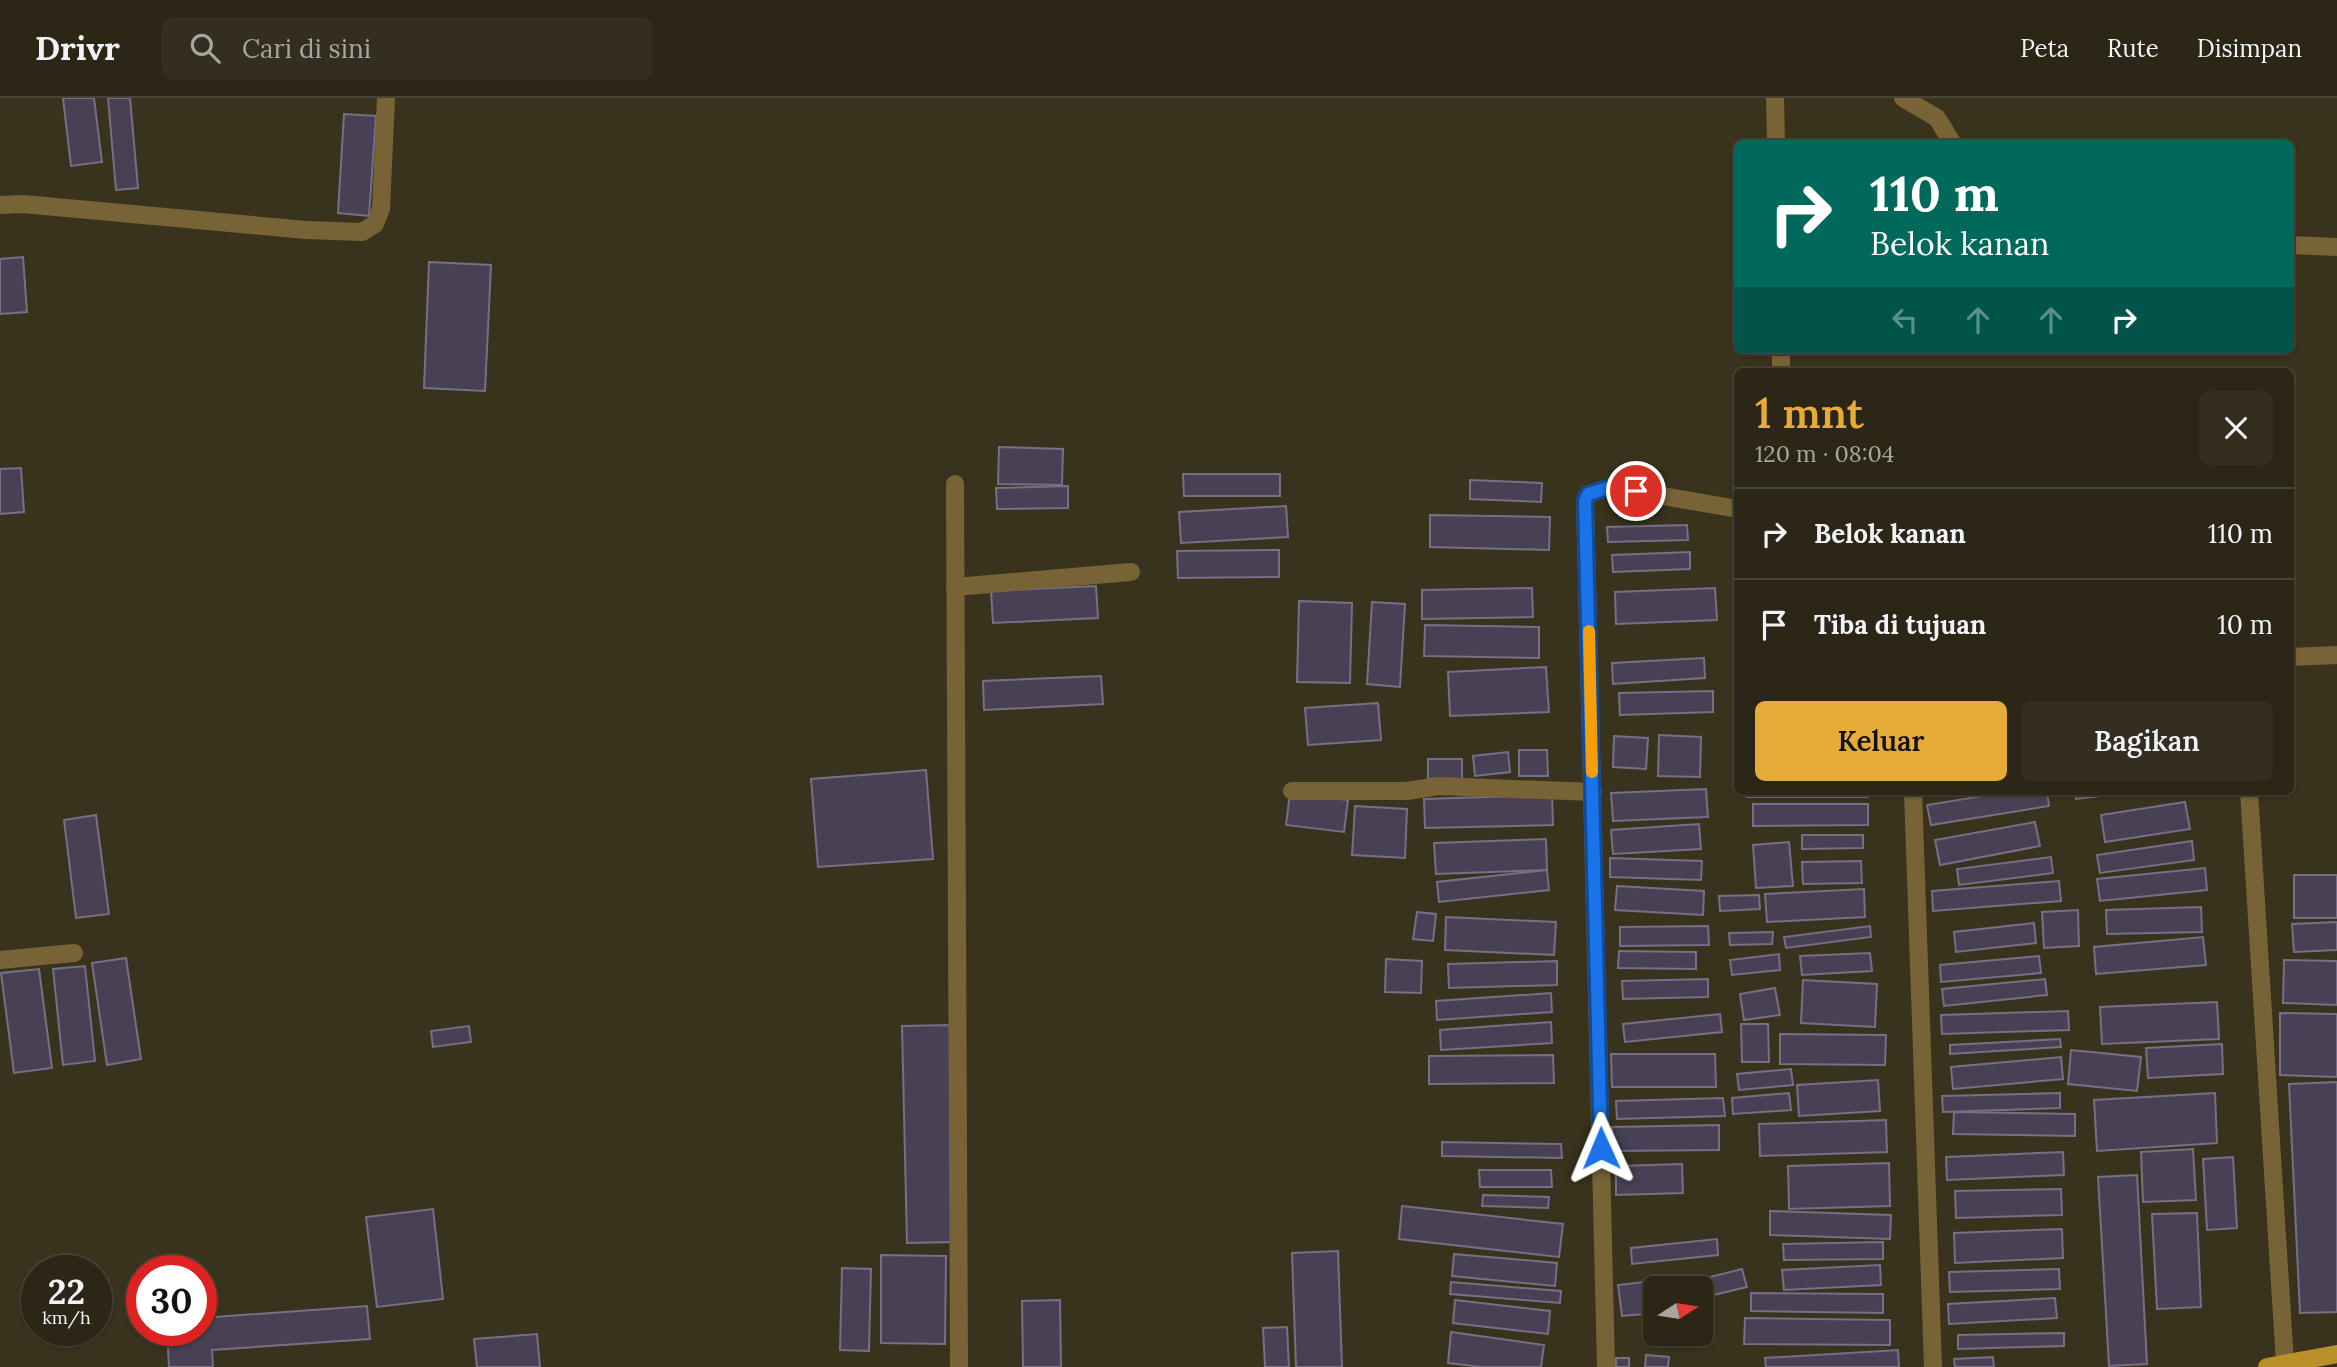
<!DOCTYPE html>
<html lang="id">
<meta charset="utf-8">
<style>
body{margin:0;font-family:Lora,serif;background:#332e1f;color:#f1f3f6;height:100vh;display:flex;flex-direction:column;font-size:26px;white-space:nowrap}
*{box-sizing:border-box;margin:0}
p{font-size:23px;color:#a6a5a1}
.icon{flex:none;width:38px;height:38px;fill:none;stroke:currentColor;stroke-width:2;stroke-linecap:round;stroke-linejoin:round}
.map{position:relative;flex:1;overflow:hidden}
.drawer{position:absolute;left:1734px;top:270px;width:560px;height:427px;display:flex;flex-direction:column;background:#2b2616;border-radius:10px;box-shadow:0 2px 5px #0004,0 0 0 2px #474335}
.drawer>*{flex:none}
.guide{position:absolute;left:1734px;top:42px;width:560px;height:214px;border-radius:10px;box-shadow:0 2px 5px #0004,0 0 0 2px #474335;background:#00695c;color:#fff;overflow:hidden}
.needle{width:46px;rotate:78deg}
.fabs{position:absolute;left:1643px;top:1178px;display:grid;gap:14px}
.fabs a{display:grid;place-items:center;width:70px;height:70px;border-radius:10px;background:#2b2616;box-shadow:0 2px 5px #0004,0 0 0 2px #474335;font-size:35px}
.speed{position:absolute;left:21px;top:1157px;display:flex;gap:14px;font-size:35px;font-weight:700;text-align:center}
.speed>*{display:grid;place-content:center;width:91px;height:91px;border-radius:50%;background:#2b2616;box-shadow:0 2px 5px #0004,0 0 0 2px #474335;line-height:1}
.speed small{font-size:18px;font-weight:400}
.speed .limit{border:10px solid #d22;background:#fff;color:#111}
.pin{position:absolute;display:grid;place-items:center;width:60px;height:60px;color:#fff;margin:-30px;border:4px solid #fff;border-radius:50%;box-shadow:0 2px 7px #0007}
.me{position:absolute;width:77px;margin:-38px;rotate:359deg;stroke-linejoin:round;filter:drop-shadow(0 0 5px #0008)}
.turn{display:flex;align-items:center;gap:24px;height:147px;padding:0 21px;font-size:32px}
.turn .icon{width:91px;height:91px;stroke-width:2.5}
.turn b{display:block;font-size:49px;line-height:60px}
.lanes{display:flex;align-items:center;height:66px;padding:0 21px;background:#0003;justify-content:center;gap:35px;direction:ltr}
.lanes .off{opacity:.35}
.round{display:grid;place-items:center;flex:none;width:74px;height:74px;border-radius:10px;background:#332e1f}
.head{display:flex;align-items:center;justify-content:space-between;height:119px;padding:0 21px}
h1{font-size:42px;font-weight:600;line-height:52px;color:#e7ac37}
.button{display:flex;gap:14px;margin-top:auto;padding:14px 21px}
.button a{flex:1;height:80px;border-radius:10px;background:#e7ac37;color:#111;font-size:28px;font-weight:600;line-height:80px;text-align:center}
.button a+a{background:#332e1f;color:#f1f3f6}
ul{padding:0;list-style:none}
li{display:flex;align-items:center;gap:21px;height:91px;padding:0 21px;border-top:2px solid #474335}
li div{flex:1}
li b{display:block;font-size:26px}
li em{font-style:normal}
header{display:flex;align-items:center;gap:42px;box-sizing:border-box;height:98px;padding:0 35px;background:#2b2616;border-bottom:2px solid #474335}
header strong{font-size:33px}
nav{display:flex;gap:38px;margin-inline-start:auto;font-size:24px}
.search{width:490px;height:63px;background:#332e1f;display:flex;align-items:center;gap:18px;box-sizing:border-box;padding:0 24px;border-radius:10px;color:#a6a5a1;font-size:26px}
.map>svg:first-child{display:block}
</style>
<header>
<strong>Drivr</strong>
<div class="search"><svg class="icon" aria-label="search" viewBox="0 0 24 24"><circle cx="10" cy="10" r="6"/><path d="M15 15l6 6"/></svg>Cari di sini</div>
<nav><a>Peta</a><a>Rute</a><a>Disimpan</a></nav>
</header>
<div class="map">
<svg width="2337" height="1269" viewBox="0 0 2337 1269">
<rect width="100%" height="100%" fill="#39331d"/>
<g fill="#484156" stroke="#766f86" stroke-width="2">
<polygon points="63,0 94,0 102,64 71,68"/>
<polygon points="108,0 130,0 138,90 116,92"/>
<polygon points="344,16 376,18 369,118 338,115"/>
<polygon points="23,159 27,214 0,216 0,161"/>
<polygon points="429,164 491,167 485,293 424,290"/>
<polygon points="999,349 1063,351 1062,387 998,386"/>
<polygon points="21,370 24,414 0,416 0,371"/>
<polygon points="1183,376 1280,376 1280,398 1184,398"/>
<polygon points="1470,382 1542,385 1541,404 1470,401"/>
<polygon points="1068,388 1068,410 997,411 996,390"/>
<polygon points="1286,408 1288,439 1181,445 1179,414"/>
<polygon points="1430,417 1550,419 1549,452 1430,449"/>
<polygon points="1687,427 1688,442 1608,444 1607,429"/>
<polygon points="1279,452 1279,479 1178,480 1177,453"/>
<polygon points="1690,454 1690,471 1613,474 1612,457"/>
<polygon points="1096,488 1098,520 993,525 991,493"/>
<polygon points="1532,490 1533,519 1422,521 1422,492"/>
<polygon points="1715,490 1717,522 1616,526 1615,494"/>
<polygon points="1299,503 1352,505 1350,585 1297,584"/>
<polygon points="1372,504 1405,506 1400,589 1367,586"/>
<polygon points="1425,527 1539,529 1539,560 1424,558"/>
<polygon points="1704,560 1705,580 1613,586 1612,565"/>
<polygon points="1546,569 1549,614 1450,618 1448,574"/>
<polygon points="1101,578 1103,606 984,612 983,583"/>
<polygon points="1713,593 1713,614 1620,617 1619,595"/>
<polygon points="1378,605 1381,642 1308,647 1305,610"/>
<rect x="1733" y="629" width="5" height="16"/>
<polygon points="1659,637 1701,639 1700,679 1658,678"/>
<polygon points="1614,638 1648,640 1646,671 1613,669"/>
<polygon points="1519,652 1547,652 1548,678 1519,678"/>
<polygon points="1508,654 1510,674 1475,678 1473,658"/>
<rect x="1428" y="661" width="34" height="23"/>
<polygon points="926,672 933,761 818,769 811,681"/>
<polygon points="1706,691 1708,719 1613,723 1611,695"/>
<rect x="1747" y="693" width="121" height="6"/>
<polygon points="2014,693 2047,693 2049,708 1931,727 1927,707"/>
<polygon points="2075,693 2144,693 2076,701"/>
<polygon points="1290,695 1348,702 1344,734 1286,727"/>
<polygon points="1552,697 1553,727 1425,730 1424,701"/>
<polygon points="2185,704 2190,731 2105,744 2101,717"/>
<polygon points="1753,706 1868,706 1868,727 1753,728"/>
<polygon points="1355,708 1407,711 1405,760 1352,757"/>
<polygon points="96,717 109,816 76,820 64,722"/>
<polygon points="2035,724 2040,748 1940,767 1935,742"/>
<polygon points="1699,726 1701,751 1613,756 1611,732"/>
<polygon points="1802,737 1863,737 1863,750 1802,751"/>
<polygon points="1546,741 1547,772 1436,776 1434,745"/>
<polygon points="2192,743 2194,762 2100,775 2097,757"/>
<polygon points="1789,744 1793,788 1756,790 1753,747"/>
<polygon points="2051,759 2053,775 1959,787 1957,771"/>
<polygon points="1610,760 1702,763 1701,782 1610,779"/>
<polygon points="1861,763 1862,785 1803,786 1802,764"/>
<polygon points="2205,770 2207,792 2100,803 2097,781"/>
<polygon points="1547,772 1549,792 1439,804 1437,784"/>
<rect x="2294" y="777" width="43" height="43"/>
<polygon points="2059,783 2061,803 1933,813 1932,793"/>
<polygon points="1617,788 1704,793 1703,817 1615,812"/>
<polygon points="1864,791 1865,819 1767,824 1765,796"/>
<polygon points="1759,797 1760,811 1720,813 1719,798"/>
<polygon points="2201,809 2202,834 2107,836 2106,812"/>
<polygon points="2078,812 2079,848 2044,850 2042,814"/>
<polygon points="1417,814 1436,816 1433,843 1413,841"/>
<polygon points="1446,819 1556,824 1554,857 1445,852"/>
<polygon points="2337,824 2337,852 2294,854 2292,826"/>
<polygon points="2034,825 2036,845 1956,854 1954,834"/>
<polygon points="1708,828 1709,847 1620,848 1620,829"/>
<polygon points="1870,828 1871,839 1786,850 1784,839"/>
<polygon points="1773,834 1772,846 1730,847 1729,835"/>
<polygon points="2203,839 2206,867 2096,876 2094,849"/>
<polygon points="1619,853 1696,854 1696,871 1618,870"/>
<polygon points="1870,855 1872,873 1802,877 1800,858"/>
<polygon points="1779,856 1780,872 1732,877 1730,862"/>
<polygon points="2039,858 2041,875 1941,884 1940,867"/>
<polygon points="126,860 141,961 107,967 92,865"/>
<polygon points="1386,861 1422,863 1421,895 1385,894"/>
<polygon points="2284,862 2337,863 2337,907 2283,905"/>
<polygon points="1557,863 1557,887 1449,890 1448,866"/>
<polygon points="85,868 95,963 63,967 53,871"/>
<polygon points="39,871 52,970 14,975 1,875"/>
<polygon points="1708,881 1708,899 1623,901 1622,883"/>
<polygon points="2045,881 2047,897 1944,908 1942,891"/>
<polygon points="1803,882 1877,886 1875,929 1801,925"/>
<polygon points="1775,890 1780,917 1744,922 1740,896"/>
<polygon points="1551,895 1552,914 1437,922 1436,903"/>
<polygon points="2217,904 2219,941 2102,946 2100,909"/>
<polygon points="2068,913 2069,932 1942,936 1941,917"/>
<polygon points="2280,915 2337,916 2337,979 2280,977"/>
<polygon points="1720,916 1722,934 1625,944 1623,926"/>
<polygon points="1551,924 1552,945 1441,952 1440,932"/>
<polygon points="1741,926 1768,926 1769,964 1742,964"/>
<polygon points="951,927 955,1144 907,1145 902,928"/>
<polygon points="469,928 471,944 433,949 431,933"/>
<polygon points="1780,936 1886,937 1885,967 1780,966"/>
<polygon points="2060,941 2061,949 1950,956 1950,947"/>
<polygon points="2222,946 2223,976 2148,980 2146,950"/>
<polygon points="2071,952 2141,959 2137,993 2068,986"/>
<polygon points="1611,956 1715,956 1716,989 1612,989"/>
<polygon points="1553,957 1554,985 1429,986 1429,958"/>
<polygon points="2061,959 2063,981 1953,991 1951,969"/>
<polygon points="1791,971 1793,987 1739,992 1737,976"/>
<polygon points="1878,982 1880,1013 1799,1018 1797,987"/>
<polygon points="2337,984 2337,1214 2300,1215 2289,986"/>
<polygon points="1789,995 1791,1012 1733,1016 1732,1000"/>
<polygon points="2060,995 2060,1010 1943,1014 1942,998"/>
<polygon points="2215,995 2217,1045 2097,1053 2094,1002"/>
<polygon points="1723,1000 1725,1018 1617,1021 1616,1003"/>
<polygon points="1954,1014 2075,1016 2075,1038 1953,1036"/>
<polygon points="1886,1022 1887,1054 1760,1058 1759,1026"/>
<polygon points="1719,1027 1719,1052 1612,1053 1612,1029"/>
<polygon points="1442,1044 1561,1046 1562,1060 1442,1058"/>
<polygon points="2193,1051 2196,1102 2143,1104 2141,1054"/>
<polygon points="2063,1054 2064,1077 1947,1082 1946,1059"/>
<polygon points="2233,1059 2237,1130 2207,1132 2203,1061"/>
<polygon points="1889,1065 1890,1108 1789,1111 1788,1068"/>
<polygon points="1682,1066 1683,1095 1616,1097 1616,1068"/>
<polygon points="1479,1072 1551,1072 1552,1089 1480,1089"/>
<polygon points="2137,1077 2147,1266 2109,1268 2098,1079"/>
<polygon points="2061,1091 2062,1117 1956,1120 1955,1093"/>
<polygon points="1483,1097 1549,1099 1548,1110 1482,1108"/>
<polygon points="1402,1108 1563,1126 1559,1159 1399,1141"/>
<polygon points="433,1111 443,1201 377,1209 366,1119"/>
<polygon points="1770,1113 1891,1117 1890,1141 1770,1137"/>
<polygon points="2197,1115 2201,1209 2157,1211 2152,1116"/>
<polygon points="2062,1131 2063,1160 1955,1165 1954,1135"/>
<polygon points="1717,1141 1718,1157 1632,1166 1631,1150"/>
<polygon points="1883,1144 1883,1161 1784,1162 1783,1146"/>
<polygon points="1338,1153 1342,1269 1296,1269 1292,1155"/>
<polygon points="1454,1156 1557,1165 1555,1188 1452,1178"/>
<polygon points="881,1157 946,1158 945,1246 881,1245"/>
<polygon points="1880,1167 1881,1187 1784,1192 1782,1172"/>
<polygon points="842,1170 871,1171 869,1253 840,1252"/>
<polygon points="1742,1171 1747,1189 1705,1199 1702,1181"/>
<polygon points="2059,1171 2060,1191 1950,1194 1949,1174"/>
<polygon points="1694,1178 1696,1190 1656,1190 1656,1215 1622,1218 1618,1187"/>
<polygon points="1451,1184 1561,1193 1560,1205 1450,1196"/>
<polygon points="1751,1195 1883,1196 1883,1215 1751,1213"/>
<polygon points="2055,1200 2057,1220 1949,1226 1948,1206"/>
<polygon points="1060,1202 1061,1269 1023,1269 1022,1203"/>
<polygon points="1455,1202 1550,1213 1548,1236 1453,1225"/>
<polygon points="367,1208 370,1241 212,1252 213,1269 169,1269 167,1232 201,1232 201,1220"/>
<polygon points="1745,1220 1890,1222 1890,1247 1744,1246"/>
<polygon points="1287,1229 1289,1269 1265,1269 1263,1230"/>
<polygon points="1451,1234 1544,1247 1541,1269 1482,1269 1448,1265"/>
<polygon points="2064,1235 2064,1248 1958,1251 1958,1237"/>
<polygon points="537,1236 540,1269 477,1269 474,1241"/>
<polygon points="1898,1252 1899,1269 1766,1269 1765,1260"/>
<polygon points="1646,1257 1669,1259 1668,1269 1645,1269"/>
<polygon points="1993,1259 1994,1269 1955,1269 1954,1261"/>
<rect x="1616" y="1260" width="13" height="9"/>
</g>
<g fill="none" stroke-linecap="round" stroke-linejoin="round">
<g stroke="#786337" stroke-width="18">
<polyline points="1775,0 1776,46"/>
<polyline points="1903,0 1937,20 1953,46"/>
<polyline points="0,107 23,106 306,132 362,134 375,126 381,111 386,0"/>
<polyline points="2291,147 2337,149"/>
<polyline points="1781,252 1781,273"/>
<polyline points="955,386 959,1269"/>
<polyline points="955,489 1131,474"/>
<polyline points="2291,559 2337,557"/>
<polyline points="1292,693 1407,693 1438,688 1593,694"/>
<polyline points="1913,693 1933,1269"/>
<polyline points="2249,693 2285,1265"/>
<polyline points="0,862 74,855"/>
<polyline points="1606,1269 1585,403 1588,396 1611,389 1738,411"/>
</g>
<polyline stroke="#bc9028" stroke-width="18" points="2267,1269 2337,1256"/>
</g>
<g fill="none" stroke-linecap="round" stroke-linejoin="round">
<defs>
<polyline id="route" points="1601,1050 1585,403 1588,396 1611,389 1636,393"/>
</defs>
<use href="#route" stroke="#114b97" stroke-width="18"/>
<use href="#route" stroke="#1a73e8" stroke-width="12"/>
<polyline stroke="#f59e0b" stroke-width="12" points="1589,533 1592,674"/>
</g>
</svg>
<div class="fabs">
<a><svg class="needle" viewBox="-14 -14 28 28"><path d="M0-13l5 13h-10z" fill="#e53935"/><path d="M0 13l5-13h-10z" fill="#a6a5a1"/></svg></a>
</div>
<div class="speed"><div>22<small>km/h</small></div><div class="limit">30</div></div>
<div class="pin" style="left:1636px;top:393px;background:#d93025"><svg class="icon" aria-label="arrive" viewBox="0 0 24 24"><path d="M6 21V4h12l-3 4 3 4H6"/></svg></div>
<svg class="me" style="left:1601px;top:1050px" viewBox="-20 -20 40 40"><path d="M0-17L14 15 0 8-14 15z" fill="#1a73e8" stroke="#fff" stroke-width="4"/></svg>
<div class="guide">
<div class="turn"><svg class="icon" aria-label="right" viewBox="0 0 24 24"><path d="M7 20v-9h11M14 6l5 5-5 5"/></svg><div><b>110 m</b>Belok kanan</div></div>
<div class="lanes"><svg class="icon off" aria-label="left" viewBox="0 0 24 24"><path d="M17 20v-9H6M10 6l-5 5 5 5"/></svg><svg class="icon off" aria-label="ahead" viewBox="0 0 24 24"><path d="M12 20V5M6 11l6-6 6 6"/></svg><svg class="icon off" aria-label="ahead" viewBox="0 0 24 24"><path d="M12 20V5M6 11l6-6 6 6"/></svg><svg class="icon" aria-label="right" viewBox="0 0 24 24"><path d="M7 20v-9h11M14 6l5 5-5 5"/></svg></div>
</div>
<section class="drawer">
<div class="head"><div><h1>1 mnt</h1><p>120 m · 08:04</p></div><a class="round"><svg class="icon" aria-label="close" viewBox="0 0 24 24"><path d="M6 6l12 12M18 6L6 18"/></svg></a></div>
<ul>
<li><svg class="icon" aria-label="right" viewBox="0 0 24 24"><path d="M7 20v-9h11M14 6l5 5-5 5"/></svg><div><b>Belok kanan</b></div><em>110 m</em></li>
<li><svg class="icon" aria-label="arrive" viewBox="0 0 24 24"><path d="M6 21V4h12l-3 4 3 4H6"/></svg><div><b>Tiba di tujuan</b></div><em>10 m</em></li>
</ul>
<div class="button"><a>Keluar</a><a>Bagikan</a></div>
</section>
</div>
